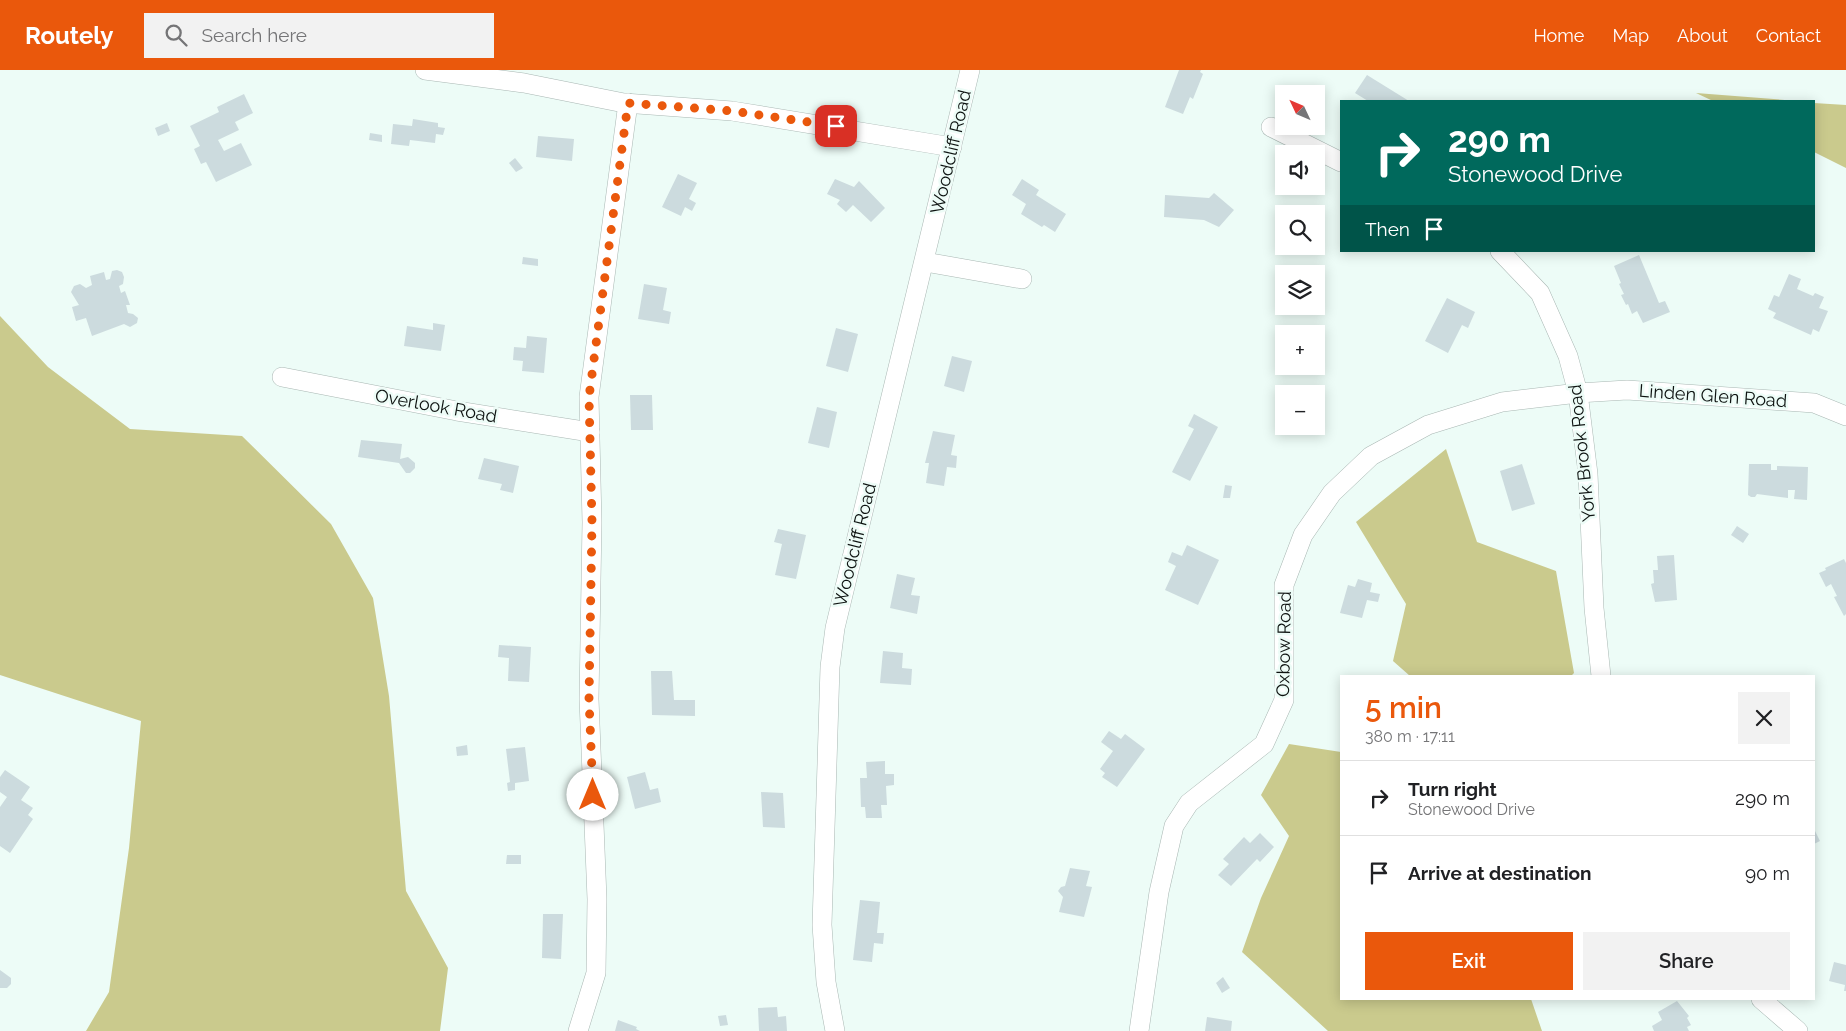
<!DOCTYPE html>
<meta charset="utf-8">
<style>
body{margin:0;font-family:Raleway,sans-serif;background:#f2f2f2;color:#202124;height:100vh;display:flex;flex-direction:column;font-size:19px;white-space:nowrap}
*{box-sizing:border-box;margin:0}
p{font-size:16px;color:#757577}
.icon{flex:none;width:28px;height:28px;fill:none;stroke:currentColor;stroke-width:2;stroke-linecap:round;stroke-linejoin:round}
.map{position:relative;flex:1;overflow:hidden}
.drawer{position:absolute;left:1340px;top:605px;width:475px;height:325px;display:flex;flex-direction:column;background:#fff;border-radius:0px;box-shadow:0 2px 12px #0003}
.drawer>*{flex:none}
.banner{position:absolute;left:1340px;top:30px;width:475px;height:152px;border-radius:0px;box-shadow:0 2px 12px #0003;background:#00695c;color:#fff;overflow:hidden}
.needle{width:32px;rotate:314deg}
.buttons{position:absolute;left:1275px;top:15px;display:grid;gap:10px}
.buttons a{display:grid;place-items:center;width:50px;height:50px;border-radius:0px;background:#fff;box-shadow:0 2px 12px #0003;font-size:25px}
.pin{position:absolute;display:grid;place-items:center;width:42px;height:42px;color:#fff;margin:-21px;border-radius:10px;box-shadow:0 2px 8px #0006}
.me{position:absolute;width:55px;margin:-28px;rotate:0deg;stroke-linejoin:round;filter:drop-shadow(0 0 4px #0008)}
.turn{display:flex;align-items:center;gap:18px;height:105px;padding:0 25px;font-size:22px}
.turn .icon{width:65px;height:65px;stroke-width:2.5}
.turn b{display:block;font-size:35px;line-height:42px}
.then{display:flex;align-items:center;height:48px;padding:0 25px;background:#0003;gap:10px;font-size:19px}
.round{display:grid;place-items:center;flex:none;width:52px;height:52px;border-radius:0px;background:#f2f2f2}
.overview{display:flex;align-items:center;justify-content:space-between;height:85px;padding:0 25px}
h1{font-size:30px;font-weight:600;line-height:38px;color:#ea580c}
.button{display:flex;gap:10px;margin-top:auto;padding:10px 25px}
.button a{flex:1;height:58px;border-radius:0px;background:#ea580c;color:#fff;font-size:20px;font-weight:600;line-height:58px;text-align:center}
.button a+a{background:#f2f2f2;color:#202124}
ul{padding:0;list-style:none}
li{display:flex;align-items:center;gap:15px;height:75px;padding:0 25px;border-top:1px solid #e0e0e0}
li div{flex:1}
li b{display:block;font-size:19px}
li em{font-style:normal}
header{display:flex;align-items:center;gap:30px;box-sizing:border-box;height:70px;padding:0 25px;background:#ea580c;color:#fff}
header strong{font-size:24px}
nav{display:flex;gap:28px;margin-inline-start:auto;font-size:18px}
.search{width:350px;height:45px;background:#f2f2f2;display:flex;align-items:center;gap:12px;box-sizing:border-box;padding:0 18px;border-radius:0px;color:#757577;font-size:19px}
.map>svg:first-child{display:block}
</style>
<header>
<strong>Routely</strong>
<div class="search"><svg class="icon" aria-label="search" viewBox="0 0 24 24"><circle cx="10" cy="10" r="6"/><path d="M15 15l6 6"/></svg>Search here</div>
<nav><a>Home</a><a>Map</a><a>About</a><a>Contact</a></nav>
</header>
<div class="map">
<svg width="1846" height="961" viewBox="0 0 1846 961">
<rect width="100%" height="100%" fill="#edfcf7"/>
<g fill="#caca8d">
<polygon points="1696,23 1798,31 1713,31"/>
<polygon points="1814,33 1846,35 1846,98 1814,82"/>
<polygon points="0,246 48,297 130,359 242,366 331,454 373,528 389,626 406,821 448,898 440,961 86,961 109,922 129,778 141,651 0,605"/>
<polygon points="1446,379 1477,472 1556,501 1574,603 1571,606 1410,606 1393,591 1406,534 1356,452"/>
<polygon points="1289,674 1341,682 1341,929 1531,929 1542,961 1328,961 1242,882 1261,828 1289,766 1261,725"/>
</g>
<g fill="#ccdbde">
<polygon points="1179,0 1201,0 1200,2 1203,4 1193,29 1190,27 1183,44 1165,37"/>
<polygon points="1367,5 1409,31 1368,31 1355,23"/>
<polygon points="244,24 253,43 235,52 239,60 218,70 224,81 241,73 252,95 216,112 206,92 201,94 194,79 200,76 190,56 219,42 217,37"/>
<polygon points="413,49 438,53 438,57 445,58 443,65 436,64 435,73 410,70 409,76 391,74 393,54 412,56"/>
<polygon points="167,53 170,61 158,66 155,58"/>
<polygon points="370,63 382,65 382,72 369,70"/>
<polygon points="538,66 574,69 572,91 536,87"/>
<polygon points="515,88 523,98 516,102 509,93"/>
<polygon points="678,104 697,113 689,129 696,133 692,141 685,137 681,146 662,137"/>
<polygon points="835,109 854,117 859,111 885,138 871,152 853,135 846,142 837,134 840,130 827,124"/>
<polygon points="1022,109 1039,120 1036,125 1066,144 1055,162 1044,155 1042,157 1021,144 1026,134 1012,125"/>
<polygon points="1214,123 1234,140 1219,157 1204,150 1164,147 1165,125 1209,128"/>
<polygon points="1639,185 1659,233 1665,231 1670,242 1643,253 1637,241 1632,244 1628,234 1626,235 1621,225 1624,224 1619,214 1621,213 1614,196"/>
<polygon points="523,187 538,189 538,196 522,194"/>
<polygon points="117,200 122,202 124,207 123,214 119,216 121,223 125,221 130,235 126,235 128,243 133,244 138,248 137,253 130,257 124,254 92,266 86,248 76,251 72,237 79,235 71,222 74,216 80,214 86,218 92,215 90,206 104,202 106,210 110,209 112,201"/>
<polygon points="1789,204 1801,209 1797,219 1813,226 1815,223 1824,227 1819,238 1828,241 1819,262 1813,259 1811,265 1773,248 1776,243 1768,239 1774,225 1779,227"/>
<polygon points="644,214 667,218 663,240 671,242 669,254 638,249"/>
<polygon points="1447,228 1475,242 1468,258 1462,255 1448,283 1425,271"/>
<polygon points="433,253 445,255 441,281 404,276 407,256 433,260"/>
<polygon points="836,258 858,264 848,302 826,296"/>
<polygon points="527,266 547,268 544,303 522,301 523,291 513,290 514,277 526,278"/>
<polygon points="952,286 972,291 964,322 944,316"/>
<polygon points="630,325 652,325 653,360 631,360"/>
<polygon points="817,337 837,342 829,378 808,373"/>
<polygon points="1194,344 1218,357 1190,411 1172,402 1194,359 1188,356"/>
<polygon points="933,361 955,365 951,385 957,386 956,398 947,397 944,416 926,413 929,393 925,393"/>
<polygon points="361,370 402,374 400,389 408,387 415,393 415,398 410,403 406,403 399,393 358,387"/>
<polygon points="484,388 519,396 513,423 500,420 502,414 478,409"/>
<polygon points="1522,394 1535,434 1512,441 1500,401"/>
<polygon points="1749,394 1771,394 1771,400 1777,400 1777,396 1808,397 1807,430 1794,429 1795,420 1788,420 1788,428 1757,424 1755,427 1751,427 1748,425"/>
<polygon points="1225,415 1232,416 1230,428 1223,428"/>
<polygon points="1737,456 1749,464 1743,473 1731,465"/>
<polygon points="778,459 806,465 796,509 775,505 782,474 774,472"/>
<polygon points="1187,475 1219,490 1198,535 1165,520 1176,496 1168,492 1172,482 1182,486"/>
<polygon points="1674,485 1677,530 1655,532 1651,514 1654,513 1653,500 1658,500 1657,486"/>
<polygon points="1844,489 1846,493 1846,544 1844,546 1834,527 1837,526 1831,514 1826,517 1819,503 1826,500 1825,498"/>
<polygon points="897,504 915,508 911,525 920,526 917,544 890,538"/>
<polygon points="1358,509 1372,513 1370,522 1380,524 1378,532 1367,530 1362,548 1340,543 1348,515 1355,517"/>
<polygon points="499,575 531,577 529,612 508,611 509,588 498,587"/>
<polygon points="883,581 903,583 902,598 912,599 911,615 880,613"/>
<polygon points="651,601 672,601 674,630 695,630 695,646 652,645"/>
<polygon points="1109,661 1121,669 1125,664 1145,679 1117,717 1102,707 1105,703 1100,699 1113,681 1101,672"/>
<polygon points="467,675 468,685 457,686 456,677"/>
<polygon points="525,677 529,711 515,713 515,720 508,721 507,713 510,712 506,679"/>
<polygon points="885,691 885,704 894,704 894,715 886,716 887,735 881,735 882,748 866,748 865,737 861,737 860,708 867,708 866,692"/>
<polygon points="5,700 30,717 21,730 33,738 28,745 33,749 10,783 0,776 0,737 7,727 0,722 0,707"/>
<polygon points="645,702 650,720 658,718 661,732 635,739 627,707"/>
<polygon points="761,722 783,723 785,758 763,757"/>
<polygon points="1814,759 1820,771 1814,774"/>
<polygon points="1260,763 1274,777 1260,792 1257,789 1231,816 1218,805 1229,794 1223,789 1244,767 1250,773"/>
<polygon points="507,785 521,785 521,794 506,794"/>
<polygon points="1070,798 1090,801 1086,816 1092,817 1084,847 1059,842 1063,827 1058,821 1061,817 1065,816"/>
<polygon points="860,830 880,832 877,863 884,863 883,874 874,873 872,892 853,890"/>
<polygon points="543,844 563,844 561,889 542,888"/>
<polygon points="1834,892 1846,895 1846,921 1844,921 1845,915 1829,911"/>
<polygon points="0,900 11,908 11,914 7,918 0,918"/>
<polygon points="1223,907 1230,918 1222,923 1216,913"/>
<polygon points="1677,931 1689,946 1687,948 1691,955 1687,957 1689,961 1654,961 1652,956 1662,950 1658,942"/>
<polygon points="777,937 778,947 786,946 787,961 759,961 758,938"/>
<polygon points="726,945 728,955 720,956 718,946"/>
<polygon points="1207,947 1232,951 1231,961 1205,961"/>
<polygon points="618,950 637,957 636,959 640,961 615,961"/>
</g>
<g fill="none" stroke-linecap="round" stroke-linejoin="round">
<defs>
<g id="minor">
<polyline points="425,0 524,13 624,33 732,41 952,77"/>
<polyline points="1271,57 1341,92"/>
<polyline points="1500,181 1540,223 1568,286 1578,323 1588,404 1594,538 1601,606"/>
<polyline points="925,192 1022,209"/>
<polyline points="282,307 457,341 590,362"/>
<polyline points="1761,929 1798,961"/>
<polyline points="578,961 596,903 597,829 589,629 592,452 589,327 628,33"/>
<polyline points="835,961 826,912 822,855 830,597 835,558 970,0"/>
<polyline points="1139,961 1159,822 1174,756 1189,733 1264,674 1284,630 1284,515 1303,465 1332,423 1371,386 1428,355 1502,332 1578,323 1627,320 1814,333 1846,346"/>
</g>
</defs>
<use href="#minor" stroke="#a9b7b3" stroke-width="20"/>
<use href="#minor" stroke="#fff" stroke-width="19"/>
</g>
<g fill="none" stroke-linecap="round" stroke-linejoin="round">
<polyline stroke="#ea580c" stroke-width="9" stroke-dasharray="0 16.2" points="593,725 589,629 592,452 589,327 628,33 732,41 836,56"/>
</g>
<g text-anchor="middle" stroke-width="5" stroke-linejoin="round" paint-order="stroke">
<g font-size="18" fill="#0d1210" stroke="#edfcf7">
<text transform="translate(951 82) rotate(-77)" y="6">Woodcliff Road</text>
<text transform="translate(1713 326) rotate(4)" y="6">Linden Glen Road</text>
<text transform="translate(436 336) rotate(10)" y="6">Overlook Road</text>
<text transform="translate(1582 383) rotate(-96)" y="6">York Brook Road</text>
<text transform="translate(855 475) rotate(-76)" y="6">Woodcliff Road</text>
<text transform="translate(1284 574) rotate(-89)" y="6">Oxbow Road</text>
</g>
</g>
</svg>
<div class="buttons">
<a><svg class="needle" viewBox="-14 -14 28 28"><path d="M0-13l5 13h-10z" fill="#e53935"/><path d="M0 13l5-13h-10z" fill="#757577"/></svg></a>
<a><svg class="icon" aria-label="sound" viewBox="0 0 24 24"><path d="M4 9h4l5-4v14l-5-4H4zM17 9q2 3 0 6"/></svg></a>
<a><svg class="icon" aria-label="search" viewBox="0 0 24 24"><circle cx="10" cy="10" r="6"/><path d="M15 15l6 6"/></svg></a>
<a><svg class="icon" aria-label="layers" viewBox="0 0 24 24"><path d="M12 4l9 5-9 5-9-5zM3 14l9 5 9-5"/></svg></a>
<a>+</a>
<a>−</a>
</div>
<div class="pin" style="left:836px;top:56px;background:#d93025"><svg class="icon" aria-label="arrive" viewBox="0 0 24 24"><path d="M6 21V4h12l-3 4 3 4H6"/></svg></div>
<svg class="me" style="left:593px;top:725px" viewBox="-20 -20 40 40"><circle r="19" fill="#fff"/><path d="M0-13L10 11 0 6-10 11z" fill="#ea580c"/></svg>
<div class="banner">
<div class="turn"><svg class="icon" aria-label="right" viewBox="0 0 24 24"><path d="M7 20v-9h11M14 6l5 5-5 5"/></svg><div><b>290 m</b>Stonewood Drive</div></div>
<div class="then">Then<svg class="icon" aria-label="arrive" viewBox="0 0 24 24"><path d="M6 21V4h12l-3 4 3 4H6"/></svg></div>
</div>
<section class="drawer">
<div class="overview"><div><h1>5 min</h1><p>380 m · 17:11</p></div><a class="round"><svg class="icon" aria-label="close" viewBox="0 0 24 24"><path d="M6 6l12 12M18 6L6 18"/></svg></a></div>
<ul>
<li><svg class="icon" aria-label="right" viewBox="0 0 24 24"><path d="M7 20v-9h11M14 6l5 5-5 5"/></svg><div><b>Turn right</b><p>Stonewood Drive</p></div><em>290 m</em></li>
<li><svg class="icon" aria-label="arrive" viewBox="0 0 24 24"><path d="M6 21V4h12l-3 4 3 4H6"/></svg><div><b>Arrive at destination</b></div><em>90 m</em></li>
</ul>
<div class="button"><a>Exit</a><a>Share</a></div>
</section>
</div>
